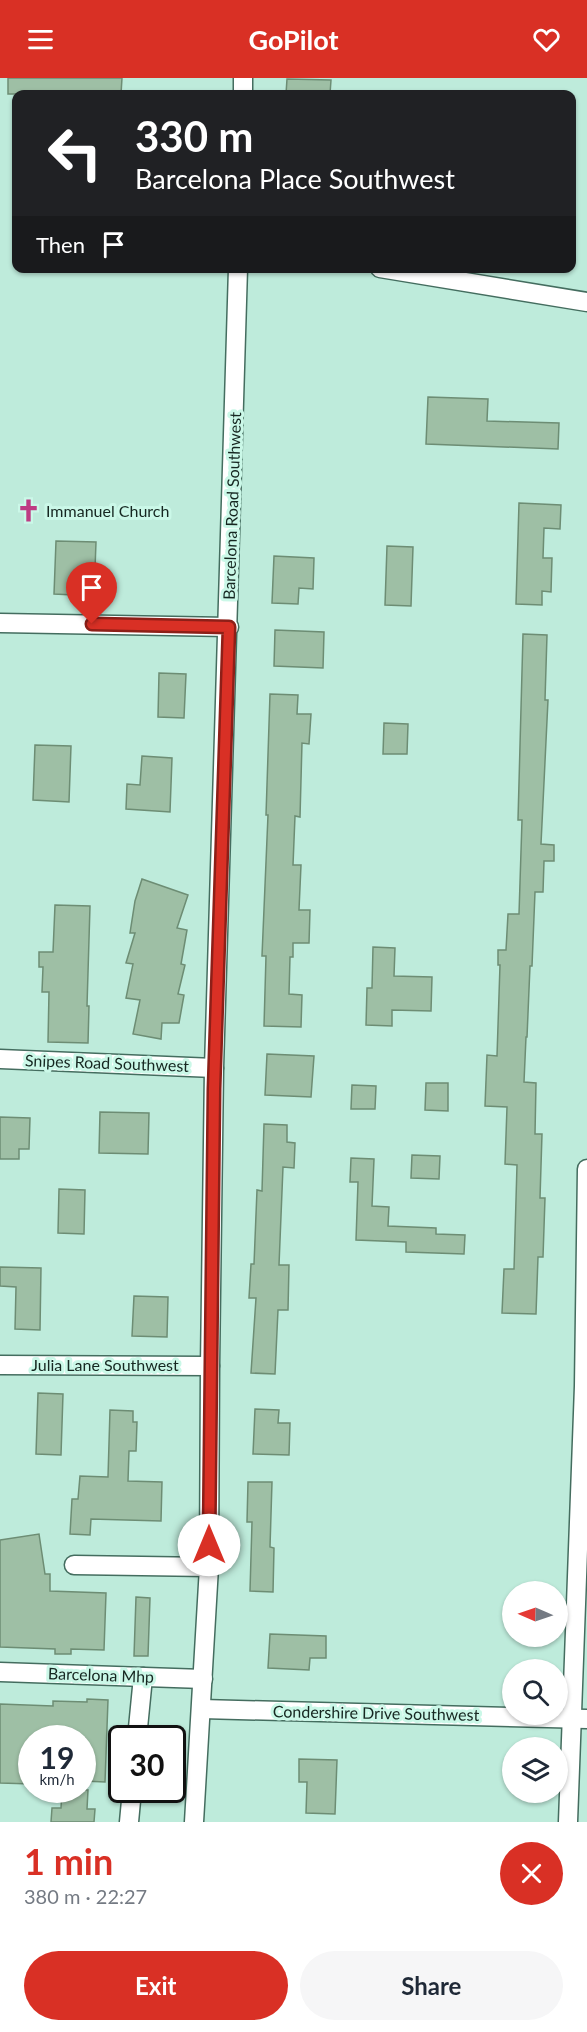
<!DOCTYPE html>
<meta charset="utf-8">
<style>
body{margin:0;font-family:Lato,sans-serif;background:#f6f6f7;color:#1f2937;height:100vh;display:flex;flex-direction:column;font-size:22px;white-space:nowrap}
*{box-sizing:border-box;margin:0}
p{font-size:20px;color:#747a83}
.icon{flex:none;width:33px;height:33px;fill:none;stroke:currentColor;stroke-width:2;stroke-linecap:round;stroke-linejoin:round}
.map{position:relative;height:1744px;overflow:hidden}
.side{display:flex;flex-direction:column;background:#fff;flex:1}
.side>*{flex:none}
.top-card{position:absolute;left:12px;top:12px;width:564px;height:183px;border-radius:12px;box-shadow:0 2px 4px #0004;background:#202124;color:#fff;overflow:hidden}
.needle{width:39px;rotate:272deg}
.buttons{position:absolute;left:502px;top:1503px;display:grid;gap:12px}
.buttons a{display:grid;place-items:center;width:66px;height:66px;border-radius:50%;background:#fff;box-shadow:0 2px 4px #0004;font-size:30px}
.speed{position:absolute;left:18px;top:1647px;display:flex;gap:12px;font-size:30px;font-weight:700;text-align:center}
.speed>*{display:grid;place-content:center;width:78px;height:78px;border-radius:50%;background:#fff;box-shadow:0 2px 4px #0004;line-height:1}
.speed small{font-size:15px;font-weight:400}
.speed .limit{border:3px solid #111;border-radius:9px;background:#fff;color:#111}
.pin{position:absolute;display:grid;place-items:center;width:51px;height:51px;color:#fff;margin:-62px -26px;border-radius:50% 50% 50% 0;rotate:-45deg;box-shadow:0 0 6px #0007}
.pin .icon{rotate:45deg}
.me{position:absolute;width:66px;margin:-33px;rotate:0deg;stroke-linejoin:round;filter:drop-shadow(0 0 4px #0008)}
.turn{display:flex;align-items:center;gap:21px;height:126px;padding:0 24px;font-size:27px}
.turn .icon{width:78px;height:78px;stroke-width:2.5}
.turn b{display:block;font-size:42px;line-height:51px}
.then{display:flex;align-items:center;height:57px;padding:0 24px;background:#0003;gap:12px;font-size:22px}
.round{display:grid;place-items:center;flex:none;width:63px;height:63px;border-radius:32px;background:#f6f6f7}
.overview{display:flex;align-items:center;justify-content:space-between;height:102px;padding:0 24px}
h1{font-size:36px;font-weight:700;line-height:45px;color:#d93025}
.primary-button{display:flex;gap:12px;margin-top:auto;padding:12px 24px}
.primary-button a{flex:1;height:69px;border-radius:36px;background:#d93025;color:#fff;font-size:24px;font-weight:700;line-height:69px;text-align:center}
.primary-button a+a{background:#f6f6f7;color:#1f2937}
header{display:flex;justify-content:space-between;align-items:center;height:78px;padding:0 24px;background:#d93025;color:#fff;font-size:27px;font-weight:700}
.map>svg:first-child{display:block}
</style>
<header><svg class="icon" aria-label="menu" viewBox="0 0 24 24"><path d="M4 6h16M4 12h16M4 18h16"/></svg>GoPilot<svg class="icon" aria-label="heart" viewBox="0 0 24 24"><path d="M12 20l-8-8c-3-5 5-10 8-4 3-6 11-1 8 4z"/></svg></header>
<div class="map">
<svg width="587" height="1744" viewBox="0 0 587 1744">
<rect width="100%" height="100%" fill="#beebdb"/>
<g fill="#9ebfa5" stroke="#6d8d74" stroke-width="1.5">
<polygon points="8,0 122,0 121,16 8,16"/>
<polygon points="287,1 331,2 330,16 286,16"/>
<polygon points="428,319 488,321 487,343 559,345 558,371 426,366"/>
<polygon points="519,425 561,427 560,451 544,450 543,480 552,480 551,514 542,513 542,527 516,526"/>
<polygon points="56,463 96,464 94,518 54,516"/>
<polygon points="387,468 413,469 411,528 385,527"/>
<polygon points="274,478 314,480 313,511 299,510 298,526 272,525"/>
<polygon points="275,552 324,554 323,590 274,588"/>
<polygon points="523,556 547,557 545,622 548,622 541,766 554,767 554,783 544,783 543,814 535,814 532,888 530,888 527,959 526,959 524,1004 536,1005 535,1056 542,1056 540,1120 545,1120 543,1179 538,1179 536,1236 502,1235 504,1191 514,1191 517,1087 505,1086 507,1029 485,1028 487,977 497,978 500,887 498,887 498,872 506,872 508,836 519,836 522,742 518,742"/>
<polygon points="159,595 186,596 184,640 158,639"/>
<polygon points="270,616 298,617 297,636 311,636 309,666 302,665 300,739 295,738 293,787 301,787 299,832 310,832 309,865 293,865 293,879 290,879 289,916 302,917 301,949 264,948 266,878 262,878 268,737 266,737"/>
<polygon points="384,645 408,646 407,676 383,676"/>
<polygon points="35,667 71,668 69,724 33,722"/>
<polygon points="142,678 172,680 170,734 126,731 127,706 140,707"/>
<polygon points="142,801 188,817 177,850 187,852 181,886 185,887 178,916 184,917 179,945 162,945 161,961 133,956 140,922 126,920 133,886 126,885 135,855 130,855 135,823"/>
<polygon points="55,827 90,828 87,928 89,928 88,965 48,964 49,914 42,914 43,889 39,889 39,874 53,874"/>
<polygon points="373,869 395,870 394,898 432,899 431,933 392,932 392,948 366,947 367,910 372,910"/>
<polygon points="267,976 314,978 311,1019 265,1017"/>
<polygon points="426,1005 448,1005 448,1033 425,1032"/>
<polygon points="352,1007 376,1008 375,1031 351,1031"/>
<polygon points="100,1034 149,1035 148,1076 99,1075"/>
<polygon points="0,1039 30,1040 29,1071 19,1071 19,1081 0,1081"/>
<polygon points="264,1046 287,1047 287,1064 295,1065 294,1090 283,1089 279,1187 289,1187 288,1232 278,1232 275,1296 251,1295 256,1220 249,1220 251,1186 254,1186 257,1112 262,1113"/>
<polygon points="412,1077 440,1078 439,1101 411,1100"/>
<polygon points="351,1080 374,1081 372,1128 389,1129 388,1148 436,1150 436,1156 465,1157 464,1176 406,1174 406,1164 356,1162 358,1104 350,1104"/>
<polygon points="59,1111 85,1112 84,1156 58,1155"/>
<polygon points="0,1189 41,1190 40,1252 15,1251 16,1209 0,1208"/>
<polygon points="134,1218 168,1219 167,1259 132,1258"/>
<polygon points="38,1315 63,1316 61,1377 36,1376"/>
<polygon points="255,1331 279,1332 278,1345 290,1345 289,1377 253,1376"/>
<polygon points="110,1332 133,1333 133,1344 137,1344 136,1373 129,1373 128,1403 162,1404 161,1443 91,1441 90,1457 70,1456 72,1421 78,1421 80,1398 108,1399"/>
<polygon points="248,1404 272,1404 270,1469 274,1470 273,1514 250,1513 252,1444 247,1444"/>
<polygon points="39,1456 45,1496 50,1496 50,1513 106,1515 104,1572 71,1571 71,1576 55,1576 55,1571 0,1569 0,1462"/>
<polygon points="136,1519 150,1520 148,1578 134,1578"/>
<polygon points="270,1556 326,1558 326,1580 310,1580 309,1592 268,1590"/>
<polygon points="87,1621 108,1622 105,1704 84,1703 85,1660 32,1660 32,1706 0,1705 0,1626 53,1628 53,1623 87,1624"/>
<polygon points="299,1681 337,1682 335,1736 306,1735 307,1704 299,1704"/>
<polygon points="62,1712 88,1712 87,1731 95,1731 94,1744 51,1744 52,1730 61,1730"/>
</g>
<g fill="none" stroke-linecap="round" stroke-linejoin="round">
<defs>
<g id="street">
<polyline points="243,16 243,0"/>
<polyline points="380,190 587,224"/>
<polyline points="0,545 229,549"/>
<polyline points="0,981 214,990"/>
<polyline points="0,1287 210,1288"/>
<polyline points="74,1487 209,1489"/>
<polyline points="0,1594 203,1601"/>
<polyline points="202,1631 587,1641"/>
<polyline points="137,1660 143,1599"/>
<polyline points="129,1744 132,1712"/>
<polyline points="194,1744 209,1489 210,1288 214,990 238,190"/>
<polyline points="568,1744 584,1308 587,1091"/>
</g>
</defs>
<use href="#street" stroke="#446d5f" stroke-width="21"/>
<use href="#street" stroke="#fff" stroke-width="18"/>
</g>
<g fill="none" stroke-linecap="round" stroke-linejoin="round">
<defs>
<polyline id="route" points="92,546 229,549 214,1011 209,1467"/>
</defs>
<use href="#route" stroke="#8d1f18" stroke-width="15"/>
<use href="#route" stroke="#d93025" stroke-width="10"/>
</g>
<defs>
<symbol id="church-bare" viewBox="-9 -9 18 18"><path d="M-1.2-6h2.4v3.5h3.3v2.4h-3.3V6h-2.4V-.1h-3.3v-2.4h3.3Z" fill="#be3b83" stroke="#cbf8e8" stroke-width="2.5" paint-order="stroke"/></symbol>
</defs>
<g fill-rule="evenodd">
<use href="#church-bare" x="12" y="416" width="33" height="33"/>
</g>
<g text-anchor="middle" stroke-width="6" stroke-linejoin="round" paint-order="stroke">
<g font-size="16" fill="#162721" stroke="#cbf8e8">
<text transform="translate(232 428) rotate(-88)" y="6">Barcelona Road Southwest</text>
<text transform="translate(107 985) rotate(2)" y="6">Snipes Road Southwest</text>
<text x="105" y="1293">Julia Lane Southwest</text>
<text transform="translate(101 1597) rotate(2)" y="6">Barcelona Mhp</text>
<text transform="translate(376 1635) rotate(1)" y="6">Condershire Drive Southwest</text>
</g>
<g font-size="16" fill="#162721" stroke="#cbf8e8" text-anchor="start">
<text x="46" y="439">Immanuel Church</text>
</g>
</g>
</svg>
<div class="buttons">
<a><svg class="needle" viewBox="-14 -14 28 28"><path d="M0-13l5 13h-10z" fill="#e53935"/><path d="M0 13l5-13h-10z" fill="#747a83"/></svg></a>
<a><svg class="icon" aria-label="search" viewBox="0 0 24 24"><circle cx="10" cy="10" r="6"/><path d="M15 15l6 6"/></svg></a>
<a><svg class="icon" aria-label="layers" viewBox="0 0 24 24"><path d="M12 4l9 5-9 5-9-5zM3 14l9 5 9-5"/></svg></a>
</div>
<div class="speed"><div>19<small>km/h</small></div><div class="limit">30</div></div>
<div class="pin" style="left:92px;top:546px;background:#d93025"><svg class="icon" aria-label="arrive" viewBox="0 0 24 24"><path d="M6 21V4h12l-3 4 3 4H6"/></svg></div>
<svg class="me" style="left:209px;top:1467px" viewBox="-20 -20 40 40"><circle r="19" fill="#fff"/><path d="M0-13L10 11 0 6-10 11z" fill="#d93025"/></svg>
<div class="top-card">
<div class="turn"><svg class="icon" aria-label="left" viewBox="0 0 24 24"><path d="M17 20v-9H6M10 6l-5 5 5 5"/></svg><div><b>330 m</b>Barcelona Place Southwest</div></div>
<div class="then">Then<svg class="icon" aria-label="arrive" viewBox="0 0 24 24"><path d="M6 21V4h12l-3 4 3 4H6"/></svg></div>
</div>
</div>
<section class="side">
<div class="overview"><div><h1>1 min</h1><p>380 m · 22:27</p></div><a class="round" style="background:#d93025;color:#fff"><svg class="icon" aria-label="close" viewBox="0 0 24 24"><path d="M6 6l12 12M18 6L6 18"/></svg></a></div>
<div class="primary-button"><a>Exit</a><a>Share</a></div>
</section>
